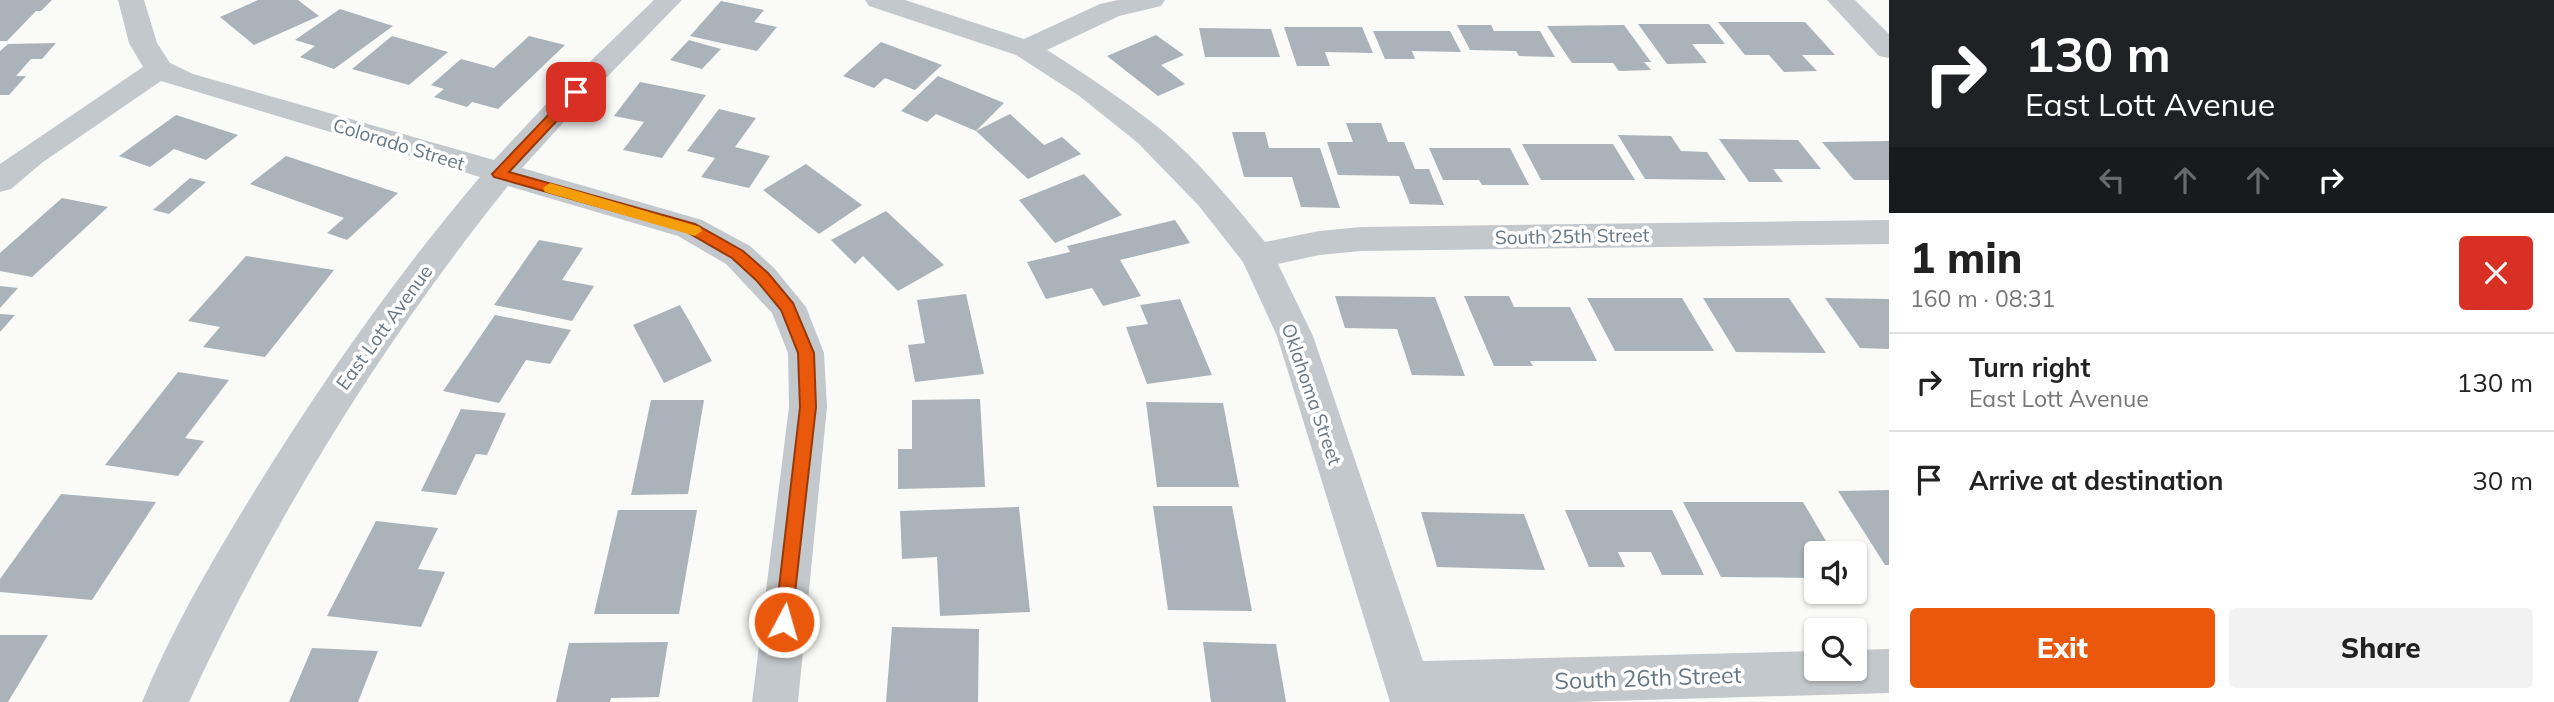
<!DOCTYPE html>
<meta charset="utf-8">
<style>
body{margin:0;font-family:Mulish,sans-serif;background:#f2f2f2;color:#222;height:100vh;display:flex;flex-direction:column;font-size:26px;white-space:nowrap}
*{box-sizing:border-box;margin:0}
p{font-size:23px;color:#767676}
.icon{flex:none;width:38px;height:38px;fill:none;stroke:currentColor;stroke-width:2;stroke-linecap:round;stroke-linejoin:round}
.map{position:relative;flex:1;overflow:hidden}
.details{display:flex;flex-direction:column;background:#fff;width:665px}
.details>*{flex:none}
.hud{background:#202124;color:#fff;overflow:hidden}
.fabs{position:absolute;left:1804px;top:541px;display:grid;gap:14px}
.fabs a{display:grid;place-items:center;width:63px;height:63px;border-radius:7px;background:#fff;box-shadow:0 2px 5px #0004;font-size:35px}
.pin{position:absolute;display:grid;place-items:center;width:60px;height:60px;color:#fff;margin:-30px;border-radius:14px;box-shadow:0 4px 10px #0006}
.me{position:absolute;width:77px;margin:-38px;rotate:6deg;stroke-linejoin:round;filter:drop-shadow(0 0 5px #0008)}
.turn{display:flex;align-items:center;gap:24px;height:147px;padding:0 21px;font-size:32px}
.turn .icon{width:91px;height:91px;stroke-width:2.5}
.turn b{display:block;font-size:49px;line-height:60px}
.lanes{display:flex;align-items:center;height:66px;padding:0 21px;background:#0003;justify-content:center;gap:35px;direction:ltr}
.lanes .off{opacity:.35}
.round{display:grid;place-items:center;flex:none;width:74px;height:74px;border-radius:7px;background:#f2f2f2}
.overview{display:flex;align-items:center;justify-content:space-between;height:119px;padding:0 21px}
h1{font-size:42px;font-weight:800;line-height:52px}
.action{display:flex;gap:14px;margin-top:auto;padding:14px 21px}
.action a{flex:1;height:80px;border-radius:7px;background:#ea580c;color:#fff;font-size:28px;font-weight:800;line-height:80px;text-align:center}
.action a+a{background:#f2f2f2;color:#222}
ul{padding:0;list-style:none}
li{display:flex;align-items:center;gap:21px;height:98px;padding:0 21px;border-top:2px solid #e0e0e0}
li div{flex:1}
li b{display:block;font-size:26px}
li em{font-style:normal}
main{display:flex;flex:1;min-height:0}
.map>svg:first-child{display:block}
</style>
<main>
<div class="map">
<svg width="1889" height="702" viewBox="0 0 1889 702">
<rect width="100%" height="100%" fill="#fafaf8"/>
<g fill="#aab3b9">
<polygon points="0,0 52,0 41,11 36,11 7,41 0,41"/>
<polygon points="258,0 298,0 319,16 254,45 220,17"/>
<polygon points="721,1 764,10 754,22 777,27 757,51 690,36"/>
<polygon points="340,9 393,26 334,69 300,57 315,46 295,40"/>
<polygon points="1718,22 1805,22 1835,55 1802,55 1817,71 1784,72 1769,55 1745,55"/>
<polygon points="1638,24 1709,24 1725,44 1692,44 1707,63 1667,64"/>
<polygon points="1457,25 1491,25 1494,31 1540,31 1555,57 1519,56 1516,51 1470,50"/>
<polygon points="1624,25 1651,62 1644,62 1651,70 1619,71 1613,63 1572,63 1547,26"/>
<polygon points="1284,27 1362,27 1373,53 1325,52 1330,66 1297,66"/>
<polygon points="1199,28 1271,29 1280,57 1205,57"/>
<polygon points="1373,31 1450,31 1461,52 1412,51 1415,59 1385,59"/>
<polygon points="1156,35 1184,55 1161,65 1185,84 1158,96 1107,56"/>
<polygon points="392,36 448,52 409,85 352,69"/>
<polygon points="529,36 565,45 498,109 472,102 467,107 434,97 444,89 431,85 461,59 494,68"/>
<polygon points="689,40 721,49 702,69 670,60"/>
<polygon points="881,42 942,65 915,90 885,78 874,88 843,76"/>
<polygon points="56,43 42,59 31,59 16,76 26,76 9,95 0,95 0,51 8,44"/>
<polygon points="938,76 1004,103 976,131 936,114 927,122 901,111"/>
<polygon points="640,82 706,95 662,158 623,150 644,122 614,116"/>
<polygon points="719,109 756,118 735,147 770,156 749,188 701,177 715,158 687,151"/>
<polygon points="1010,114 1044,145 1062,137 1081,154 1028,179 976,131"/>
<polygon points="176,115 238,135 206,160 174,149 150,167 119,156"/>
<polygon points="1346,123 1381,123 1388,142 1404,142 1415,169 1429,169 1444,205 1410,204 1399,176 1338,175 1327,142 1353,142"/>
<polygon points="1232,132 1265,132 1269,148 1320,148 1340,208 1301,207 1292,177 1244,177"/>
<polygon points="1618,135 1671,136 1681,151 1707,152 1726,180 1645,179"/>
<polygon points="1719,139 1798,140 1821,169 1773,169 1783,182 1749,182"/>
<polygon points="1889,141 1889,180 1854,180 1822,142"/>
<polygon points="1522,144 1613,144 1635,180 1541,180"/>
<polygon points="1429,148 1510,148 1529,185 1482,185 1479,180 1443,180"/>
<polygon points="286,156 398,193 347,240 327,233 344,218 250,184"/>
<polygon points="806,164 862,205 819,234 763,190"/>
<polygon points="1084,174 1122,215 1055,243 1019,200"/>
<polygon points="190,178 206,182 169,214 153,210"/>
<polygon points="62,198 108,207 32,277 0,271 0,253"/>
<polygon points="886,211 944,265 898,291 863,256 855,264 831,240"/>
<polygon points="1175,220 1190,243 1120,260 1141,296 1103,306 1092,288 1046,299 1027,262 1070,252 1067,246"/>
<polygon points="539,240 583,248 562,280 594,286 572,321 494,305"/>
<polygon points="246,256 334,270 265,357 203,347 220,327 188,321"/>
<polygon points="0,286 18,288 0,308"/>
<polygon points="966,294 984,374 915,382 908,345 925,343 917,300"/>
<polygon points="1335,296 1435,297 1465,376 1412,375 1397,329 1345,328"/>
<polygon points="1464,296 1509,296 1514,307 1570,307 1597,361 1530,361 1533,366 1494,366"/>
<polygon points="1587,298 1682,298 1714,351 1615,351"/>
<polygon points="1703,298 1789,298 1826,353 1736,352"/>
<polygon points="1825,298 1889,299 1889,349 1860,348"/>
<polygon points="1180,299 1212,375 1147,384 1126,327 1148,324 1140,305"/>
<polygon points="680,305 712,361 664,383 633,325"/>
<polygon points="0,314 15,315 0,332"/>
<polygon points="495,315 571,330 550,364 526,360 499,403 443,391"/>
<polygon points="178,372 229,380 185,438 204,441 178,476 105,465"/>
<polygon points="980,399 985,487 898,489 898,449 912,449 912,400"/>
<polygon points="651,400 704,400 688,494 631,495"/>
<polygon points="1146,402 1223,403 1239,487 1157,487"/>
<polygon points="461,409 506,413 487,455 476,454 456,495 421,491"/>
<polygon points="1889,490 1889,565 1885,565 1838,491"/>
<polygon points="61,494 156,502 92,600 0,592 0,579"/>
<polygon points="1683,502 1803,502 1833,553 1816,553 1816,578 1721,577"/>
<polygon points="1153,506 1232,506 1252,611 1168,610"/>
<polygon points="1019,507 1030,612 940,616 937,557 902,559 900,511"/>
<polygon points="618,510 697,510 679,614 594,614"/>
<polygon points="1565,510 1672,510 1704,575 1662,575 1651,552 1618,552 1625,567 1589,567"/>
<polygon points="1421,512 1524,514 1545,570 1437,567"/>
<polygon points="376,521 438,528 418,569 445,572 421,627 327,616"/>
<polygon points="892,627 979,629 978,702 886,702"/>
<polygon points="0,635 48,635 8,702 0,702"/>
<polygon points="668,642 659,697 611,698 610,702 556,702 569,643"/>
<polygon points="1203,642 1276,644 1286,702 1211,702"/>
<polygon points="312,648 378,651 358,702 289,702"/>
</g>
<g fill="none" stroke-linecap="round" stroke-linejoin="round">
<g fill="#c3c8cc" fill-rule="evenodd">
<path d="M118 0H144L157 43 170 63 193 74 494 160 550 100 654 0H682L571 114 522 168 702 220 750 246 774 268 806 307 824 353 827 407 798 702H752L789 407 788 353 772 313 726 264 678 236 508 186C380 345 275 517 189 702H142C172 629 213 559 254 492 322 381 396 276 480 177L161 81 43 162 11 189 0 192V164L143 67 129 43Z"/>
<path d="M865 0H905L1024 39 1100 4 1118 0H1165L1161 6 1119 16 1047 50C1085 74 1122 99 1158 127 1198 160 1232 202 1265 242L1319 231 1361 227 1889 220V244L1361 251 1319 255 1278 264 1313 336 1423 661 1816 651V668H1855V650L1889 649V693L1575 702H1390L1277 336 1243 262 1199 206 1138 143 1078 95 1016 55 869 6Z"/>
<polygon points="1827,0 1855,0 1889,34 1889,58 1879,56"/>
</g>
</g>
<polygon fill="#ea580c" stroke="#983908" stroke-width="2" points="576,88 583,92 581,95 509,172 695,224 743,251 768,273 793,303 814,353 816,407 791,628 784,631 777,628 775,622 800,407 798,353 781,310 757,281 732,258 685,231 494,177 492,174 572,90"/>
<polygon fill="#f59e0b" points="550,183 700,227 702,231 695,236 545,192 543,188"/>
<g text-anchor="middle" stroke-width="7" stroke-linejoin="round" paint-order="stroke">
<g font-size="19" fill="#657683" stroke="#fff">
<text transform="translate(399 144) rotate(17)" y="7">Colorado Street</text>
<text transform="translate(1572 236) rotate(-1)" y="7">South 25th Street</text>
<text transform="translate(384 327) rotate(-54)" y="7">East Lott Avenue</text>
<text transform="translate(1312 394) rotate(71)" y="7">Oklahoma Street</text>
</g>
<g font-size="23" fill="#657683" stroke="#fff">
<text transform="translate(1648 678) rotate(-2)" y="8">South 26th Street</text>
</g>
</g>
</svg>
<div class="fabs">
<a><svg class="icon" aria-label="sound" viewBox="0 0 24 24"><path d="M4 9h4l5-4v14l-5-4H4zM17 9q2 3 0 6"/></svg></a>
<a><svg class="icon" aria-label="search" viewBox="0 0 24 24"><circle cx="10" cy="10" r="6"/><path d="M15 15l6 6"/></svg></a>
</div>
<div class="pin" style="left:576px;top:92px;background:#d93025"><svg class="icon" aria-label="arrive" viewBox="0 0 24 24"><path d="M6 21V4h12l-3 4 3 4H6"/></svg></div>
<svg class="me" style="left:784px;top:622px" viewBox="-20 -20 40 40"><circle r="17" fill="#ea580c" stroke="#fff" stroke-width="3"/><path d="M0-11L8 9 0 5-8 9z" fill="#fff"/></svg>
</div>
<section class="details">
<div class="hud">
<div class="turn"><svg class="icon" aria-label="right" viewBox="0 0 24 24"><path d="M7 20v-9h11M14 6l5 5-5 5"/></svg><div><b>130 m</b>East Lott Avenue</div></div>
<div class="lanes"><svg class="icon off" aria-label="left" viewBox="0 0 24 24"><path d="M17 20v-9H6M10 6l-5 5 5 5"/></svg><svg class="icon off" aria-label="ahead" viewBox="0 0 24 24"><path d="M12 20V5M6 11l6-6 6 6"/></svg><svg class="icon off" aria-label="ahead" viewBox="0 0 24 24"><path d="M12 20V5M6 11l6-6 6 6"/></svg><svg class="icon" aria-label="right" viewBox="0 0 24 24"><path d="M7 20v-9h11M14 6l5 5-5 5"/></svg></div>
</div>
<div class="overview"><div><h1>1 min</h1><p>160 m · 08:31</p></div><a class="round" style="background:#d93025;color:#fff"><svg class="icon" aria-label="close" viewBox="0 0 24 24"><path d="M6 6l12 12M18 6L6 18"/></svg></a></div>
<ul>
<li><svg class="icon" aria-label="right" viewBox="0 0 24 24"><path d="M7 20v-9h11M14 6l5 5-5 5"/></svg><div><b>Turn right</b><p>East Lott Avenue</p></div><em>130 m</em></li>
<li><svg class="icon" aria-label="arrive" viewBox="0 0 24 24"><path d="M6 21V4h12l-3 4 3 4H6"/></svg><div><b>Arrive at destination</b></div><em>30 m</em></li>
</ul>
<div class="action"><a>Exit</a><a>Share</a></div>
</section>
</main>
